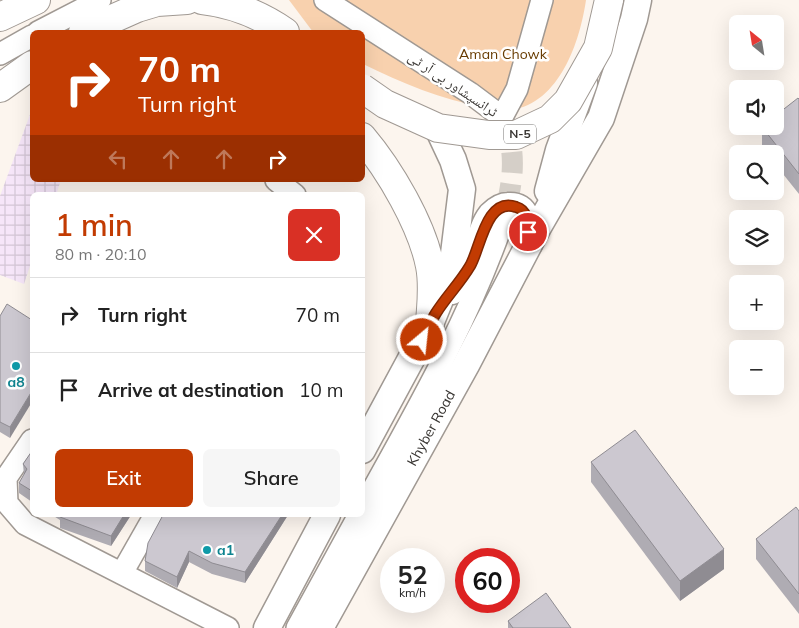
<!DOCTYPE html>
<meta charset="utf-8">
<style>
body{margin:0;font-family:Mulish,"Noto Naskh Arabic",sans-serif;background:#f6f6f6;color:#222;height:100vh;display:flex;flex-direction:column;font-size:19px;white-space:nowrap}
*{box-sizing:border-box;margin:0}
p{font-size:16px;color:#767676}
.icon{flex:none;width:28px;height:28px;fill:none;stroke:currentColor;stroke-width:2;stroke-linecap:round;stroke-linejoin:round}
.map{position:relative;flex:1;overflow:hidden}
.details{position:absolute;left:30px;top:192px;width:335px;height:325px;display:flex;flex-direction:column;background:#fff;border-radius:8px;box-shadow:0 5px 20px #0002}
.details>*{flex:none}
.banner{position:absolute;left:30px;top:30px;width:335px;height:152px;border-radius:8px;box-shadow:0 5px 20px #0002;background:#c23b02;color:#fff;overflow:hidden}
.needle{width:32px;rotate:330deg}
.controls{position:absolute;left:729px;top:15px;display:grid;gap:10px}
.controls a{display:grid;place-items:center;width:55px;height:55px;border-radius:8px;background:#fff;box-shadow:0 5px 20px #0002;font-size:25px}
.speed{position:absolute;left:380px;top:548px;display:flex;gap:10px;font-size:25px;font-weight:700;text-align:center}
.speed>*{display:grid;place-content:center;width:65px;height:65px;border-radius:50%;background:#fff;box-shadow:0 5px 20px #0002;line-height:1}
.speed small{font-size:12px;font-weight:400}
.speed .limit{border:8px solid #d22;background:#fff;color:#111}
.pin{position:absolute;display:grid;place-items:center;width:42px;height:42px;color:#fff;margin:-21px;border:2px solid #fff;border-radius:50%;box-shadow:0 1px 5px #0007}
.me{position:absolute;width:55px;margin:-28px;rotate:28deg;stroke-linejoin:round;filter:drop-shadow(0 0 4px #0008)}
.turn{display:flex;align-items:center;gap:18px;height:105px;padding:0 25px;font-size:22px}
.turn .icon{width:65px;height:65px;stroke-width:2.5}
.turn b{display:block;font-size:35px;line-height:42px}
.lanes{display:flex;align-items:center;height:48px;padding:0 25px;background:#0003;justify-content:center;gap:25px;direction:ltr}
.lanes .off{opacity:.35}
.round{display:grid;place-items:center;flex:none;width:52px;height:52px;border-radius:8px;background:#f6f6f6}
.headline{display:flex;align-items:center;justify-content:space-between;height:85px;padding:0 25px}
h1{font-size:30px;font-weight:600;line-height:38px;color:#c23b02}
.primary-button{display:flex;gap:10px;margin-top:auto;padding:10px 25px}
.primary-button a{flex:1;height:58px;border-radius:8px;background:#c23b02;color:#fff;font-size:20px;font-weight:600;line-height:58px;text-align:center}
.primary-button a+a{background:#f6f6f6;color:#222}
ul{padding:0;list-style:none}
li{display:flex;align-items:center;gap:15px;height:75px;padding:0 25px;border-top:1px solid #e0e0e0}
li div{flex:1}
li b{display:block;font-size:19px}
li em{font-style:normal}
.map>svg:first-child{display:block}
</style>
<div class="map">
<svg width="799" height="628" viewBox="0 0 799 628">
<defs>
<pattern id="industrial-grid" width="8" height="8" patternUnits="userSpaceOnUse" patternTransform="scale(1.25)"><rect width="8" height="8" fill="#f6e6f9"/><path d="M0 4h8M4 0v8" fill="none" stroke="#d4c6d6"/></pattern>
</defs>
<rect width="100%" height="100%" fill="#fcf5ee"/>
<polygon fill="url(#industrial-grid)" points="32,109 32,180 61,180 56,195 32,195 32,260 24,284 0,275 0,196"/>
<path fill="#f8d1ae" d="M289 0H586C580 41 560 103 511 110 503 111 493 108 485 107 441 100 402 83 363 64L362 32H313Z"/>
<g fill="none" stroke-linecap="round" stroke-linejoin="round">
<path stroke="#d5cfc8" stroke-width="21" stroke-dasharray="21 11" stroke-linecap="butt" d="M504 121C518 156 512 183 504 218"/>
<defs>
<g id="minor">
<polyline points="325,0 470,93 502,117 517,89 542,0"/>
<polyline points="38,32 100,0"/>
<polyline points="0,54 32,36"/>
<polyline points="276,180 295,195"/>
<polyline points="32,440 6,478 7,503 25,524 228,628"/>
<path d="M362 509C414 415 469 321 504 218"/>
<polyline points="122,573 155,515"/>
<polyline points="297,628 359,515"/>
</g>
<g id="major">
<polyline points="548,191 559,150 584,83"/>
<path d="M452 291C458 282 466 274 471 265 479 250 480 229 491 215 496 210 502 206 508 206 530 204 528 229 529 244"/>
<polyline points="362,450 430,324 452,270 462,189 453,160 438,128"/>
<polyline points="267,628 327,515"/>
<polyline points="320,628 466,365 538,227 601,118 634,19 638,0"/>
</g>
<g id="highway">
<path d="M202 0C231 3 261 15 285 32"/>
<polyline points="0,17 36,0"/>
<polyline points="83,32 137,8 157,2 187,0"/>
<polyline points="0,88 32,65"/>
<path d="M362 137C390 170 422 225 430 266 434 286 431 305 430 324"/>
</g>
</defs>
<use href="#minor" stroke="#a09993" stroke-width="24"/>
<use href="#major" stroke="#a09993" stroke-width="29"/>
<use href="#highway" stroke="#a09993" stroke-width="30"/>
<use href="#minor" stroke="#fff" stroke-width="21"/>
<use href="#major" stroke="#fff" stroke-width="26"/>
<use href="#highway" stroke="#fff" stroke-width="28"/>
<defs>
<polyline id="highway-bridge" points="362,88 385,104 438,128 489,135 516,135 550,119 568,101 598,48 609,0"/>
</defs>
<use href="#highway-bridge" stroke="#a09993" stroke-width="30" stroke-linecap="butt"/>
<use href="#highway-bridge" stroke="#fff" stroke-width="28"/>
</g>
<g fill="#afacb3">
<polygon points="799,99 799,194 775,164 775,154 767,154 762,147 762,127"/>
<polygon points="0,316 32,320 10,438 0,432"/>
<polygon points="32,451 32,502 19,493 19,483 24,475 23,464"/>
<polygon points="591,462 724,569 680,601 591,482"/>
<polygon points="799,511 799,614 756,559 756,539"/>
<polygon points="52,515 131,515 111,546 60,528 60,520"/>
<polygon points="163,515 296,515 288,515 245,583 212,574 189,562 177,588 145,571 145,561"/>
<polygon points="508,621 571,628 508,628"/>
</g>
<g fill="#8f8c92">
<polygon points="32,391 32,402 10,438 10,427"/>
<polygon points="124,515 131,515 111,546 111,536"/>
<polygon points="282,515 288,515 245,583 245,572"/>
<polygon points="724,549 724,569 680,601 680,581"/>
<polygon points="189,551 189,562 177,588 177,577"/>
</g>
<g fill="#ccc8d0" stroke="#8f8c92">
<polygon points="798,98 799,99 799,174 762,127 775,126 775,116"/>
<polygon points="7,304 32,320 32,391 10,427 0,422 0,316"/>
<polygon points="635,430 724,549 680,581 591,462"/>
<polygon points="32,451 32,491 19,483 27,469 23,464"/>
<polygon points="796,507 799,511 799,594 756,539"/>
<polygon points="61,515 124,515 111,536 60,517"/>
<polygon points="163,515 282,515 245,572 212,563 189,551 177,577 145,561 148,543"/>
<polygon points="546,593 571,628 513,628 508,621"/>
</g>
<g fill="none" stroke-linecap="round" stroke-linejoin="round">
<defs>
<path id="route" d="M422 340C427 331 431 321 436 313 446 297 460 283 470 266 480 250 486 196 516 207 527 210 528 222 528 232"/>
</defs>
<use href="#route" stroke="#7e2601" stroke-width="12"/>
<use href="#route" stroke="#c23b02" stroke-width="9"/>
</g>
<g fill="#0f9aa8" stroke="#fff" stroke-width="2">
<circle cx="16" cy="366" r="5"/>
<circle cx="207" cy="550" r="5"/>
</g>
<g text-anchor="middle" stroke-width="5" stroke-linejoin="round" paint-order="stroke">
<rect fill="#fff" stroke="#747270" stroke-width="1" x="504" y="124.5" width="32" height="19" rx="4"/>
<g font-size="12" font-weight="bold" fill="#383532">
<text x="520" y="138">N-5</text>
</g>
<g font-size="14" fill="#683c02" stroke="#fff">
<text x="503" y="59">Aman Chowk</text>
</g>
<g font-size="14" fill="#383532" stroke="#fff">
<text transform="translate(453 84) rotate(34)" y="5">ٹرانسپشاور بی آر ٹی</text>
<text transform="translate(431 428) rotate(-61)" y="5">Khyber Road</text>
</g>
<g font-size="14" font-weight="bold" fill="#0d838f" stroke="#fff">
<text x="16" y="387">a8</text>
<text x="217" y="555" text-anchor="start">a1</text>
</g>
</g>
</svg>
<div class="controls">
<a><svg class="needle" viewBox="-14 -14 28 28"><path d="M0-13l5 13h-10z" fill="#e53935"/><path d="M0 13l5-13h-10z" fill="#767676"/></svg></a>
<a><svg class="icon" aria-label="sound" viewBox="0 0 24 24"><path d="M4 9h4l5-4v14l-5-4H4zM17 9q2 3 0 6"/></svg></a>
<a><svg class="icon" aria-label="search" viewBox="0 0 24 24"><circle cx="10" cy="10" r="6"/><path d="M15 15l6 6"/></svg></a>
<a><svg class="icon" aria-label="layers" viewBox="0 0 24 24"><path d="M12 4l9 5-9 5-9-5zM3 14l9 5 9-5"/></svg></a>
<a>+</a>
<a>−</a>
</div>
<div class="speed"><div>52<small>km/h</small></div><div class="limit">60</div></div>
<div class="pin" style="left:528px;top:232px;background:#d93025"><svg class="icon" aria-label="arrive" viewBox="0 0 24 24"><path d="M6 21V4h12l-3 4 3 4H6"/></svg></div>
<svg class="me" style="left:422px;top:340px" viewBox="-20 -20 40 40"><circle r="17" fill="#c23b02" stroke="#fff" stroke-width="3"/><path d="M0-11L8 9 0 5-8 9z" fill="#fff"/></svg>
<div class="banner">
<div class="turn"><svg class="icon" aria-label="right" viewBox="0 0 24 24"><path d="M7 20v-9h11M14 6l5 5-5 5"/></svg><div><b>70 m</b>Turn right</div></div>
<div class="lanes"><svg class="icon off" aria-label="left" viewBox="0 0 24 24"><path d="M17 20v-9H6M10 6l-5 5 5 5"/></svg><svg class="icon off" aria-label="ahead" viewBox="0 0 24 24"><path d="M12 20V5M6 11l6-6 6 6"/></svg><svg class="icon off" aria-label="ahead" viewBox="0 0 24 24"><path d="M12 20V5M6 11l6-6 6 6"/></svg><svg class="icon" aria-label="right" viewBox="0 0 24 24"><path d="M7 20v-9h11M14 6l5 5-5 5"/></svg></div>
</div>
<section class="details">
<div class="headline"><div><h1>1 min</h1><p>80 m · 20:10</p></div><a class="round" style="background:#d93025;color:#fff"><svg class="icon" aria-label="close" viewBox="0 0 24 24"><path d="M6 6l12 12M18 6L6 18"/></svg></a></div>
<ul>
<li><svg class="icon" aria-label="right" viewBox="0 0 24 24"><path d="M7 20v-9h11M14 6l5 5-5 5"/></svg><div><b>Turn right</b></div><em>70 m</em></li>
<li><svg class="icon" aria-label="arrive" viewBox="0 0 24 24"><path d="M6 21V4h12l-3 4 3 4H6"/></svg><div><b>Arrive at destination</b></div><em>10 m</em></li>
</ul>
<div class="primary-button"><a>Exit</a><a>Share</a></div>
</section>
</div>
